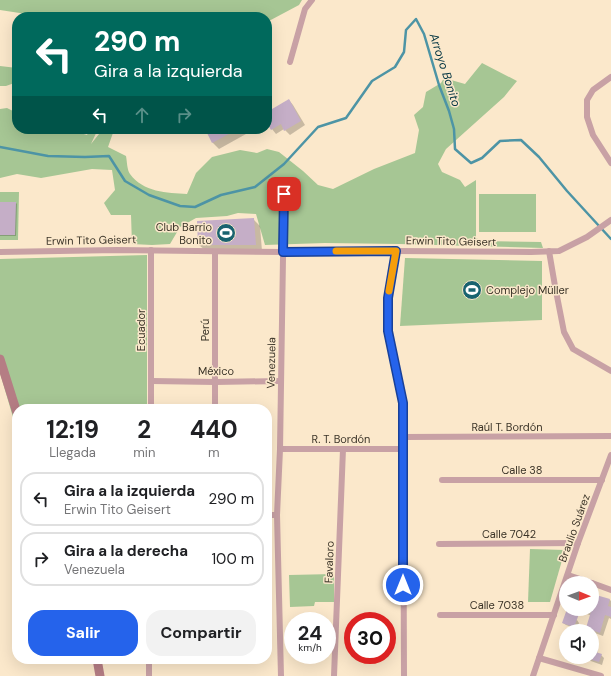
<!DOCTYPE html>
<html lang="es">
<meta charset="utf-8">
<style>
body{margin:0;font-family:"DM Sans",sans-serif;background:#f2f2f2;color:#202124;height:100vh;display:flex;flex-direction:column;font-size:15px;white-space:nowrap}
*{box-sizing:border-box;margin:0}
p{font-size:13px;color:#757577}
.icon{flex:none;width:22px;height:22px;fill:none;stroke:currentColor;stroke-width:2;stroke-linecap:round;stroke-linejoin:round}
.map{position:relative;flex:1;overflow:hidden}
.details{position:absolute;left:12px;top:404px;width:260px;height:260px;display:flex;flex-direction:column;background:#fff;border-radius:16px;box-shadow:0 4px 16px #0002}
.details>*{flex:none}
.guide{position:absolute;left:12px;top:12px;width:260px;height:122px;border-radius:16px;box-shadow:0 4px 16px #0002;background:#00695c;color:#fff;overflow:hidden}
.needle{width:26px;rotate:91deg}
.buttons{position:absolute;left:559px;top:576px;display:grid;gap:8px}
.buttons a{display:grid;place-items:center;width:40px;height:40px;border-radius:50%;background:#fff;box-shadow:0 4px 16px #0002;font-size:20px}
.speed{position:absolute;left:284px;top:612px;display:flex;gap:8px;font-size:20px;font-weight:700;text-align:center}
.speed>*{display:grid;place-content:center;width:52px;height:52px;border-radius:50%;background:#fff;box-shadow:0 4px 16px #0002;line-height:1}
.speed small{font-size:10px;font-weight:400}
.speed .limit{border:6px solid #d22;background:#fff;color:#111}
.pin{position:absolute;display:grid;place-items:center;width:34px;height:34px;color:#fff;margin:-17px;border-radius:8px;box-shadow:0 2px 6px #0006}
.me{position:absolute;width:44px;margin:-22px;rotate:0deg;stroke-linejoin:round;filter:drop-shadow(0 0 3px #0008)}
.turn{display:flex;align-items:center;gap:14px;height:84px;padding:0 16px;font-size:18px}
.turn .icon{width:52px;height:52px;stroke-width:2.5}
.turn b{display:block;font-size:28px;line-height:34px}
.lanes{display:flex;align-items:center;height:38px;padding:0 16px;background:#0003;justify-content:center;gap:20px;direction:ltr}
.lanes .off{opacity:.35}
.eta{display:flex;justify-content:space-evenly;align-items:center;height:68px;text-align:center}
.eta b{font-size:24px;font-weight:700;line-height:28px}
.cta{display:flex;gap:8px;margin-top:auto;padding:8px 16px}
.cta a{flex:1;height:46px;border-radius:16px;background:#2563eb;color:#fff;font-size:16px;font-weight:700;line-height:46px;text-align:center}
.cta a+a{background:#f2f2f2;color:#202124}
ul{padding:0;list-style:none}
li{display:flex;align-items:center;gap:12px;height:54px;margin:0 8px 6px;padding:0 8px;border:2px solid #e0e0e0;border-radius:16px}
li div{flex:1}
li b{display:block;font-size:15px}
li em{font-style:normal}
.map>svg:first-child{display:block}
</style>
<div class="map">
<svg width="611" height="676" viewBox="0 0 611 676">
<rect width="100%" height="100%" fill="#fbe8cb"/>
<g fill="#a6c694">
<polygon points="0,0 302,0 299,5 267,22 267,17 46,17 0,10"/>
<path d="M482 63 517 81 504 97 446 149 438 164 442 172 460 180 465 187 476 180V238L482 241 541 242 543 248 399 244 325 243 265 245 256 214 238 213 227 216 196 218 180 227 170 244 152 245 132 244 131 215H111L104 203 115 190 112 170 92 169 41 178 17 174 0 178V109L7 108 17 113V129H54V132L71 130 87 135 90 129H98L91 144 103 129H111L114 130 108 147 126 156C127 161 127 170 130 174 143 192 167 193 187 194L196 173 212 157 240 150 257 153 267 149 279 152 303 171 318 185 333 189 374 169 415 153 419 130 414 115 423 107 426 92 441 83 444 78 465 84Z"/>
<polygon points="0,66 17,68 17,82 6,86 0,86"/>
<polygon points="0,192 19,192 18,240 0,240"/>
<rect x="479" y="194" width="57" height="38"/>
<polygon points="147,255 147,409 17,409 17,431 0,373 0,259"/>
<polygon points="405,258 542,261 542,320 400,326"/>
<polygon points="530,549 565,550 550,602 528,602"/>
<polygon points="334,574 334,602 315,602 314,606 290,607 289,575"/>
</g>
<g fill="#0003">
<polygon points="267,89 270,94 267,96"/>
<polygon points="289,100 293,105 305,125 290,135 284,129 276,134 272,129 267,121 267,113"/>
<polygon points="206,129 255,129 219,149 213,143"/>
<polygon points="0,203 16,203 17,204 16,236 0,236"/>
<polygon points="253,219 260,226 262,251 206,251 199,245 198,222"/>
<polygon points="592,599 596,600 610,600 611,601 611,619 609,618 603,636 592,632 592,631 590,631 588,628 592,616 582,612 579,609 592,609"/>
<polygon points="577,620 579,623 577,629 566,625 563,623"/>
<polygon points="592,647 595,648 598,650 597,654 601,655 604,658 602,665 588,660 585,657 592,657"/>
</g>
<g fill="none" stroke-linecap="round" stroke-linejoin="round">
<polyline stroke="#4d94a5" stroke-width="2.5" points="0,147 48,156 85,157 109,156 125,181 149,195 180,206 195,207 221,195 255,187 284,164 318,127 346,118 372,81 395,67 404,52 406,30 416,19 424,34 439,85 449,111 454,129 455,149 471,163 482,158 500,141 521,140 539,157 567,191 611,239"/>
</g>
<g fill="#c5aec7">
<polygon points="289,99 301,121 284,131 281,124 271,130 267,123 267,112"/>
<polygon points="205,129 238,129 212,143"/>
<polygon points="0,202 16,202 15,235 0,235"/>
<polygon points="254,218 256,245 198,245 197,221"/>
<polygon points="596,595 610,599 608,606 611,607 611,617 605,615 600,633 586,628"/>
<polygon points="567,609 581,609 574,627 562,623"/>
<polygon points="592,651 602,654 599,662 592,660"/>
</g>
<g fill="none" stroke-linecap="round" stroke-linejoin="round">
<g stroke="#c8a1a5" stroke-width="6">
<polyline points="290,62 305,9 312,0"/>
<polyline points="611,77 593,90 587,100 587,117 593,135 611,163"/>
<polyline points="151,250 151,409"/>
<polyline points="396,251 388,298 388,331 403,403 404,676"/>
<polyline points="549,251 555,286 564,332 573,349 611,371"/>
<polyline points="0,252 117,250 283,252 396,251 531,252 559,251 587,237 611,220"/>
<polyline points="215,252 215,409"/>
<polyline points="152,381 215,382 280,381"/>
<polyline points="403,437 611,436"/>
<polyline points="280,449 403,449"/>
<polyline points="442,480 602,480"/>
<polyline points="267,515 277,515"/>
<polyline points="439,544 578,543"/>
<polyline points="568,575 592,583"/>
<polyline points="592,583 611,590"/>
<polyline points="440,615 554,615"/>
<polyline points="539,658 601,676"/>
<polyline points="149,676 149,659"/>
<polyline points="281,676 277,515 280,449 284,194"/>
<polyline points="334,676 343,449"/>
<polyline points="533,676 578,543 611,455"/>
</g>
<g stroke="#b57d84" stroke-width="9">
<polyline points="0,359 17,413"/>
<polyline points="97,659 100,676"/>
</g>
</g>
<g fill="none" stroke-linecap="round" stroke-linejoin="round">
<defs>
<polyline id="route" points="284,194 283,252 396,251 388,298 388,331 403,403 403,585"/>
</defs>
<use href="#route" stroke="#184099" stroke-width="10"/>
<use href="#route" stroke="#2563eb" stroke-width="7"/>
<polyline stroke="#f59e0b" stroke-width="7" points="336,251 396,251 389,291"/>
</g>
<defs>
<symbol id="stadium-disc" viewBox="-11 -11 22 22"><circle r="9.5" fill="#196370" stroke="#fbe8cb"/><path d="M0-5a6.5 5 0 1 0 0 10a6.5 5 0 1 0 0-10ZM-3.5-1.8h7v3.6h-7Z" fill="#fff"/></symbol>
</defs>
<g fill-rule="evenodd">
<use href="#stadium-disc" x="215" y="222" width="22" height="22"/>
<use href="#stadium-disc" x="461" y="279" width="22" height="22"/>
</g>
<g text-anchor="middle" stroke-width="3" stroke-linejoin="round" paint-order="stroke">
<g font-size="11" fill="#3b3428" stroke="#fbe8cb" text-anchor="end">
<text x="212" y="231">Club Barrio<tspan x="212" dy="13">Bonito</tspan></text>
<text x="486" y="294" text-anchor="start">Complejo Müller</text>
</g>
<g font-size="11" fill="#3b3428" stroke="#fbe8cb">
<text transform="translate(91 240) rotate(-1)" y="4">Erwin Tito Geisert</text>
<text transform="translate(451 241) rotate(1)" y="4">Erwin Tito Geisert</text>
<text transform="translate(141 330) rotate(-90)" y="4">Ecuador</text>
<text transform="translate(205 330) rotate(-90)" y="4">Perú</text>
<text transform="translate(271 363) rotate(-89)" y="4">Venezuela</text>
<text x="216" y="375">México</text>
<text x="507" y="431">Raúl T. Bordón</text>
<text x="341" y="443">R. T. Bordón</text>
<text x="522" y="474">Calle 38</text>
<text transform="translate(574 528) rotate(-70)" y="4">Braulio Suárez</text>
<text x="509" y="538">Calle 7042</text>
<text transform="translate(329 562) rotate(-88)" y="4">Favaloro</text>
<text x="497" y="609">Calle 7038</text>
</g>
<g font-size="12" font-style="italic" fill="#033542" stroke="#fbe8cb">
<text transform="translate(445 70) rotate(72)" y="4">Arroyo Bonito</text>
</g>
</g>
</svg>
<div class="buttons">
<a><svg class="needle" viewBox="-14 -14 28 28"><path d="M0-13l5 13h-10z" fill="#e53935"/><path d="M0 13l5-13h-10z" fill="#757577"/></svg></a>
<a><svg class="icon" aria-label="sound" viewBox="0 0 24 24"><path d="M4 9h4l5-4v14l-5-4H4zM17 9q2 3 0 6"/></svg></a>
</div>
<div class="speed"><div>24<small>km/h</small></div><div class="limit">30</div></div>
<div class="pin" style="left:284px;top:194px;background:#d93025"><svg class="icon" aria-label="arrive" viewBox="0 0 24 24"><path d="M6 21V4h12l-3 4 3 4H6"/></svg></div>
<svg class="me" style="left:403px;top:585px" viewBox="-20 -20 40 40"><circle r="17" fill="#2563eb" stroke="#fff" stroke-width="3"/><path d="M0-11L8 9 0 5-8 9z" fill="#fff"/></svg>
<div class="guide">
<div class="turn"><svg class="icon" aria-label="left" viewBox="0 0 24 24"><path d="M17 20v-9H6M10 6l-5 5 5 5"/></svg><div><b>290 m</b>Gira a la izquierda</div></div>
<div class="lanes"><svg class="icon" aria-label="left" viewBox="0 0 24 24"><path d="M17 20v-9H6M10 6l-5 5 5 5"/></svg><svg class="icon off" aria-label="ahead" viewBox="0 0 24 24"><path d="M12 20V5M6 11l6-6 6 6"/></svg><svg class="icon off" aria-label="right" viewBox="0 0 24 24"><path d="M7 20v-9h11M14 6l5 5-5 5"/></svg></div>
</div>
<section class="details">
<div class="eta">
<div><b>12:19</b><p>Llegada</p></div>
<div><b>2</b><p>min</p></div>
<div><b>440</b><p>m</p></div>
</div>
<ul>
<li><svg class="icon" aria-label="left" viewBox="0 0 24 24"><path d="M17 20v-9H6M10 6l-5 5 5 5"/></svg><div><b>Gira a la izquierda</b><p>Erwin Tito Geisert</p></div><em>290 m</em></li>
<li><svg class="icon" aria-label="right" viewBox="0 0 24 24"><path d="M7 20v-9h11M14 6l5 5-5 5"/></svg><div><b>Gira a la derecha</b><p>Venezuela</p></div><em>100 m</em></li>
</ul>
<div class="cta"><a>Salir</a><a>Compartir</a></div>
</section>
</div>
